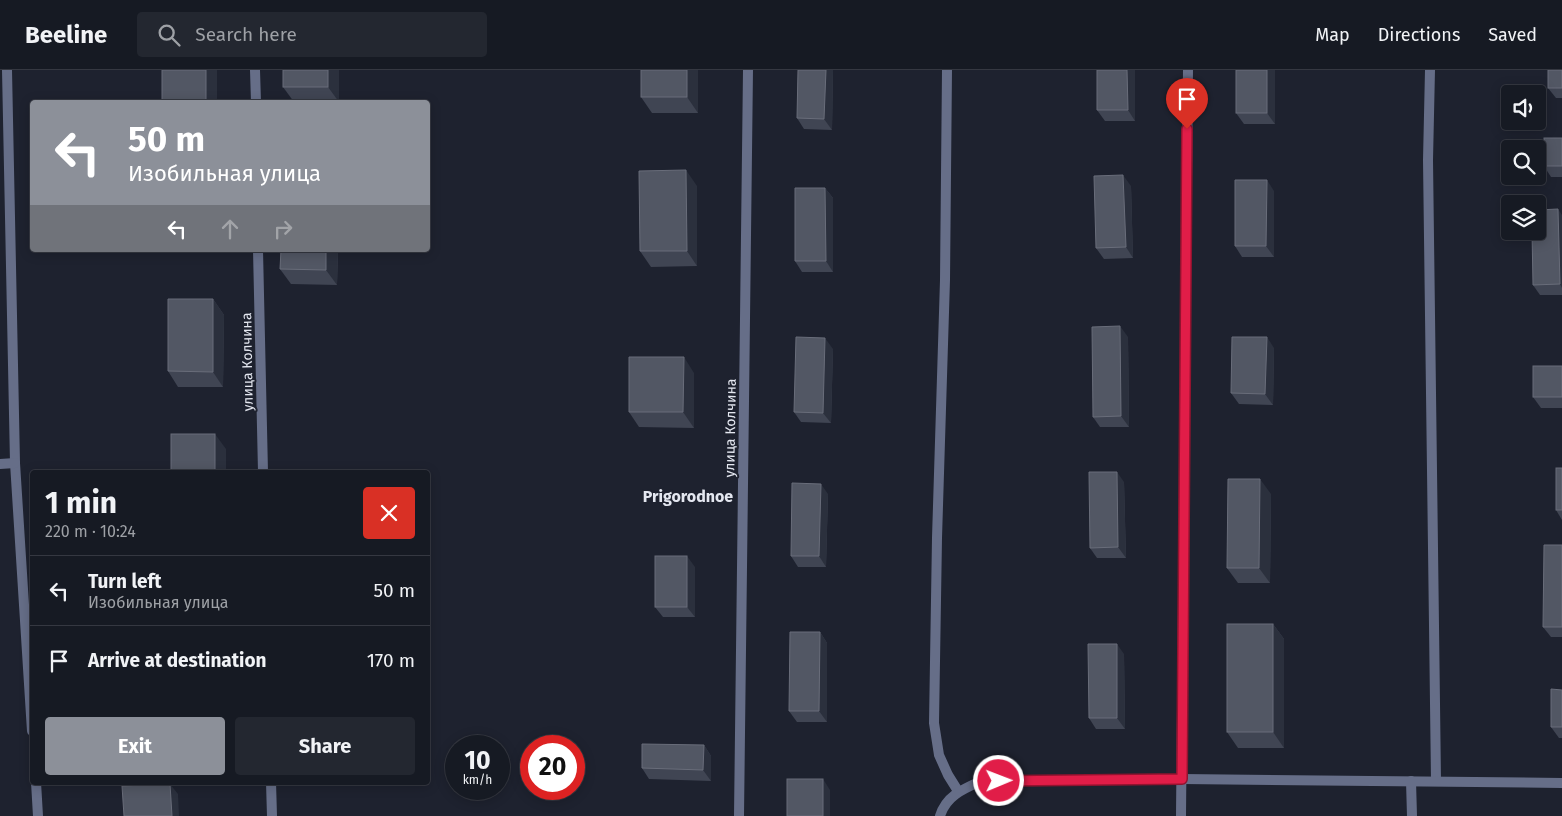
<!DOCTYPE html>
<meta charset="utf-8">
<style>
body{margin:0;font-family:"Fira Sans",sans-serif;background:#232730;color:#f1f3f6;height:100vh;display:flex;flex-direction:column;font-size:19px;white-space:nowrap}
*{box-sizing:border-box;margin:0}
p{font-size:16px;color:#9ea1a6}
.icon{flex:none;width:28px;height:28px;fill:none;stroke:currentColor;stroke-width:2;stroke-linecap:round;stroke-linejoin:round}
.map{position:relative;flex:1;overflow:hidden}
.drawer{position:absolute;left:30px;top:400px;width:400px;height:315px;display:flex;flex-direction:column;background:#161a23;border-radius:5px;box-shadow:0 2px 12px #0003,0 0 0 1px #353841}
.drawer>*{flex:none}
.top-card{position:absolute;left:30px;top:30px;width:400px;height:152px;border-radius:5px;box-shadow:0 2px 12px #0003,0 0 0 1px #353841;background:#8c9099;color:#fff;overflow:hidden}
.controls{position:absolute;left:1501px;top:15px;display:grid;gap:10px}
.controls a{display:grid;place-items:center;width:45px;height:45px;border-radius:5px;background:#161a23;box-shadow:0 2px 12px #0003,0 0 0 1px #353841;font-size:25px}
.speed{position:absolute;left:445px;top:665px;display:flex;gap:10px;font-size:25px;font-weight:700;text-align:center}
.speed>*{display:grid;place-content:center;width:65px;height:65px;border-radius:50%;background:#161a23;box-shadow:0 2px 12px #0003,0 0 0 1px #353841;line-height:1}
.speed small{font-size:12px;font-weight:400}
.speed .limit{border:8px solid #d22;background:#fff;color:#111}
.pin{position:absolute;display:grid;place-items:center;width:42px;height:42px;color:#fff;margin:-51px -21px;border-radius:50% 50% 50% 0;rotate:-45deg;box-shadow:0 0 5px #0007}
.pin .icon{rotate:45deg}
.me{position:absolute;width:55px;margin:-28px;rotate:89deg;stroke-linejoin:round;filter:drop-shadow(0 0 4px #0008)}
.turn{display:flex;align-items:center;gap:18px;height:105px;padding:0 15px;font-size:22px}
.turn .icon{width:65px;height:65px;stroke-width:2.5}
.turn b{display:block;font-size:35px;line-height:42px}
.lanes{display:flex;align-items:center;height:48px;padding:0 15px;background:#0003;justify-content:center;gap:25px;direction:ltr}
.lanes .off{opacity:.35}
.round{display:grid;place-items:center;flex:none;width:52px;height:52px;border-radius:5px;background:#232730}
.summary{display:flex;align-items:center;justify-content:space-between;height:85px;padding:0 15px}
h1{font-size:30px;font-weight:700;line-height:38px}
.action{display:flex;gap:10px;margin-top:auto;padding:10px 15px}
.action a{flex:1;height:58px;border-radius:5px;background:#8c9099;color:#fff;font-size:20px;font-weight:700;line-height:58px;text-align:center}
.action a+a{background:#232730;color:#f1f3f6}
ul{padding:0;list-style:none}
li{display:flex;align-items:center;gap:15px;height:70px;padding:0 15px;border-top:1px solid #353841}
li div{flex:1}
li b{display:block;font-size:19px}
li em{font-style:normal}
header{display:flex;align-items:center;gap:30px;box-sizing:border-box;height:70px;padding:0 25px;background:#161a23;border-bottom:1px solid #353841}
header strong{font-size:24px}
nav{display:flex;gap:28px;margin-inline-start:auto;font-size:18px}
.search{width:350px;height:45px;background:#232730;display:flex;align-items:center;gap:12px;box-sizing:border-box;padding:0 18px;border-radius:5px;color:#9ea1a6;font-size:19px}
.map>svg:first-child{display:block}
</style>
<header>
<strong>Beeline</strong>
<div class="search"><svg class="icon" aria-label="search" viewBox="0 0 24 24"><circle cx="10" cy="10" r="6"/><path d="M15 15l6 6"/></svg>Search here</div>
<nav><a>Map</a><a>Directions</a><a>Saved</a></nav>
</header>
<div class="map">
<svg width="1562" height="746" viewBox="0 0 1562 746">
<rect width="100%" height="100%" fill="#1e222f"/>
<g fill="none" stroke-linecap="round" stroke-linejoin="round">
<g stroke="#666e88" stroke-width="10">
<polyline points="7,0 15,393 32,661"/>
<polyline points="947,0 945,210 937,468 934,653 939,685 948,705 958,721"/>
<polyline points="1430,0 1428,90 1436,711"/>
<polyline points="0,394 15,393"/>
<polyline points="1411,711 1412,746"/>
<polyline points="36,712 38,746"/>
<path d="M940 746C946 726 963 719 981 711L1182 709 1562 713"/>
</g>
<g stroke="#666e88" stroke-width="10">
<polyline points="255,0 256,32"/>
<polyline points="258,180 263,402"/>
<polyline points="271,712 272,746"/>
<polyline points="739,746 748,0"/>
<polyline points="1181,746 1188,0"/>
</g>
</g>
<g fill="#404553">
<polygon points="283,0 339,0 339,32 294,32 283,17"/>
<polygon points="698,0 698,43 652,43 641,27"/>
<polygon points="798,0 833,0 832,60 804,59 797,48"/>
<polygon points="1097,0 1135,0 1135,51 1105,51 1097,40"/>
<polygon points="1275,0 1275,54 1244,54 1236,43"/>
<polygon points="1562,0 1562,28 1556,28 1548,18"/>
<polygon points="1562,68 1562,107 1551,107 1544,96"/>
<polygon points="697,116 697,196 651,197 640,181"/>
<polygon points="1131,116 1133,188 1104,189 1096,178"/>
<polygon points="825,118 833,128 833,202 802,202 795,191"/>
<polygon points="1274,121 1274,187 1242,187 1235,176"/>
<polygon points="1562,145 1562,225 1540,225 1533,215"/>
<polygon points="281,180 338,180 337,215 291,214 280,199"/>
<polygon points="213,229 224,245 223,317 178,317 168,301"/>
<polygon points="1128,267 1129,357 1100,357 1093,347"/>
<polygon points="1274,278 1273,335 1239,334 1231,323"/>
<polygon points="833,279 831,353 801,352 794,342"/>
<polygon points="1562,296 1562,338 1541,338 1533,327"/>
<polygon points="694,303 694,358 639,357 629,342"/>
<polygon points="1562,398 1562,450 1556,440"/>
<polygon points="1124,412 1126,488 1097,488 1090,478"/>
<polygon points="828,424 826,497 798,497 791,486"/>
<polygon points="1271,424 1270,513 1238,513 1227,498"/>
<polygon points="1562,475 1562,567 1551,567 1543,557"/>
<polygon points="695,497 695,547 663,547 655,537"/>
<polygon points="1273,554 1284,569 1284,678 1238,678 1227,662"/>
<polygon points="820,562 827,573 827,652 797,652 789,641"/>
<polygon points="1124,584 1125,659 1096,659 1089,648"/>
<polygon points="1562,620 1562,668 1559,668 1551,657"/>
<polygon points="704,675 711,686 711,711 649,709 642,698"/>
</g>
<g fill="#2b303d">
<rect x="206" y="0" width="11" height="32"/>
<polygon points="328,0 339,0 339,32 328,17"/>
<polygon points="687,0 698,0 698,43 687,27"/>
<polygon points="826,0 833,0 832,60 824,49"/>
<polygon points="1127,0 1135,0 1135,51 1128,40"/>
<polygon points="1267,0 1275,0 1275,54 1267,43"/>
<polygon points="686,100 697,116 697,196 687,181"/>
<polygon points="1123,105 1131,116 1133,188 1126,177"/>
<polygon points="1267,110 1274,121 1274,187 1266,176"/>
<polygon points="825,118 833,128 833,202 826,191"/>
<polygon points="1558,139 1562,145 1562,218 1560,214"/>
<polygon points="326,180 338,180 337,215 326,200"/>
<polygon points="213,229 224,245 223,317 213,302"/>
<polygon points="1120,256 1128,267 1129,357 1121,346"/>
<polygon points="1267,267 1274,278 1273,335 1265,324"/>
<polygon points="825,268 833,279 831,353 823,343"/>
<polygon points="684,287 694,303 694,358 683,342"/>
<polygon points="215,364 226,379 226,402 215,402"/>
<polygon points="1117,402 1124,412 1126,488 1118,477"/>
<polygon points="1260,409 1271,424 1270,513 1259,498"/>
<polygon points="821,414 828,424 826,497 819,486"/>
<polygon points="687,486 695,497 695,547 687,537"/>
<polygon points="1273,554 1284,569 1284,678 1273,662"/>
<polygon points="820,562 827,573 827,652 819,641"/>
<polygon points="1117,574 1124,584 1125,659 1117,648"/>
<polygon points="704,675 711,686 711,711 703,700"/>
<polygon points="823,709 830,720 830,746 823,746"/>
<polygon points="170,714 178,724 179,746 172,746"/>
</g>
<g fill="#525764" stroke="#696d7a">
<rect x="162" y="0" width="44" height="32"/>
<rect x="283" y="0" width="45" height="17"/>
<rect x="641" y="0" width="46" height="27"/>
<polygon points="798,0 826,0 824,49 797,48"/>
<polygon points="1097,0 1127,0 1128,40 1097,40"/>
<rect x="1236" y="0" width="31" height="43"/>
<rect x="1548" y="0" width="14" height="18"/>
<rect x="1544" y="68" width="18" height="28"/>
<polygon points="686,100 687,181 640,181 639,101"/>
<polygon points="1123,105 1126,177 1096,178 1094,106"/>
<polygon points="1235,110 1267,110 1266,176 1235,176"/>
<polygon points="795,118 825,118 826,191 795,191"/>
<polygon points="1558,139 1560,214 1533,215 1532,161 1538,161 1538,140"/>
<polygon points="281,180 326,180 326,200 280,199"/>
<polygon points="168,229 213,229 213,302 168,301"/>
<polygon points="1120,256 1121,346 1093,347 1092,257"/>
<polygon points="796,267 825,268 823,343 794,342"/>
<polygon points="1232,267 1267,267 1265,324 1231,323"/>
<polygon points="629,287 684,287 683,342 629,342"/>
<rect x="1533" y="296" width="29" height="31"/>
<rect x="171" y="364" width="44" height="38"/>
<rect x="1556" y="398" width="6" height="42"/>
<polygon points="1089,402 1117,402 1118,477 1090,478"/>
<polygon points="1228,409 1260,409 1259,498 1227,498"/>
<polygon points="792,413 821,414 819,486 791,486"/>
<polygon points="1544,475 1562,475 1562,557 1543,557"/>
<rect x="655" y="486" width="32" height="51"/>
<rect x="1227" y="554" width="46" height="108"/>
<polygon points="790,562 820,562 819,641 789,641"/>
<polygon points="1088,574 1117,574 1117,648 1089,648"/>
<polygon points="1551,619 1562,620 1562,657 1551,657"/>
<polygon points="642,674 704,675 703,700 642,698"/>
<rect x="787" y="709" width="36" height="37"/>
<polygon points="170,714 172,746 124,746 122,716"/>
</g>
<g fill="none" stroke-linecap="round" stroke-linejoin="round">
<defs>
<polyline id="route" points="999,711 1182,709 1187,59"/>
</defs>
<use href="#route" stroke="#92132f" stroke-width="12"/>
<use href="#route" stroke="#e11d48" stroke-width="9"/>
</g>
<g text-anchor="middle" stroke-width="4" stroke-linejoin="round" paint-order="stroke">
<g font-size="14" fill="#e4e7f0" stroke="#1e222f">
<text transform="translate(247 292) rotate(-91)" y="5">улица Колчина</text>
<text transform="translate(730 358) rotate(-89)" y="5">улица Колчина</text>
</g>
<g font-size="16" font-weight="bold" fill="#e4e7f0" stroke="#1e222f">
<text x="688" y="432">Prigorodnoe</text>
</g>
</g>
</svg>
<div class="controls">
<a><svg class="icon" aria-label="sound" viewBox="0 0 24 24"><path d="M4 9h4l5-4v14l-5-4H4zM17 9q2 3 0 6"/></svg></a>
<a><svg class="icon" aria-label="search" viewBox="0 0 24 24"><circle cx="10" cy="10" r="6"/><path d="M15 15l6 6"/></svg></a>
<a><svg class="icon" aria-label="layers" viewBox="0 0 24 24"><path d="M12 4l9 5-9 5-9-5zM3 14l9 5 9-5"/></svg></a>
</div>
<div class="speed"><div>10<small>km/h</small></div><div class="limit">20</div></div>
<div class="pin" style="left:1187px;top:59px;background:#d93025"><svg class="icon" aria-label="arrive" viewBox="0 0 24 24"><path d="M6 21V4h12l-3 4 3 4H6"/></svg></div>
<svg class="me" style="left:999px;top:711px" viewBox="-20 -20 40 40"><circle r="17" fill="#e11d48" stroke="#fff" stroke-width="3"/><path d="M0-11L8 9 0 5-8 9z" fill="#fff"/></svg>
<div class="top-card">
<div class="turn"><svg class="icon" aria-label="left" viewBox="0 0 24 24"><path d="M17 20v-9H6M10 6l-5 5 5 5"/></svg><div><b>50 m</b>Изобильная улица</div></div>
<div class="lanes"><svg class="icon" aria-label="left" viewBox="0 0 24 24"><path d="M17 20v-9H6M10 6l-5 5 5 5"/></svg><svg class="icon off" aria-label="ahead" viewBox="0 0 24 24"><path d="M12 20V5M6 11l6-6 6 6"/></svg><svg class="icon off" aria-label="right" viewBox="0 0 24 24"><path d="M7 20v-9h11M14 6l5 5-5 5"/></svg></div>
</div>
<section class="drawer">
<div class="summary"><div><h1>1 min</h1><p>220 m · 10:24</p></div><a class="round" style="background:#d93025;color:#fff"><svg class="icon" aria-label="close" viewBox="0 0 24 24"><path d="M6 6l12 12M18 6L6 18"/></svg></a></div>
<ul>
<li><svg class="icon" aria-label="left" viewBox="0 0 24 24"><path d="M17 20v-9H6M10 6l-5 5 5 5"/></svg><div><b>Turn left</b><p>Изобильная улица</p></div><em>50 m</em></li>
<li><svg class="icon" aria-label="arrive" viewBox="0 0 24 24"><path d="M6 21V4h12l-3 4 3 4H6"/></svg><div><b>Arrive at destination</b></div><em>170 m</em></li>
</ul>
<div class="action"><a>Exit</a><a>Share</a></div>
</section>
</div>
